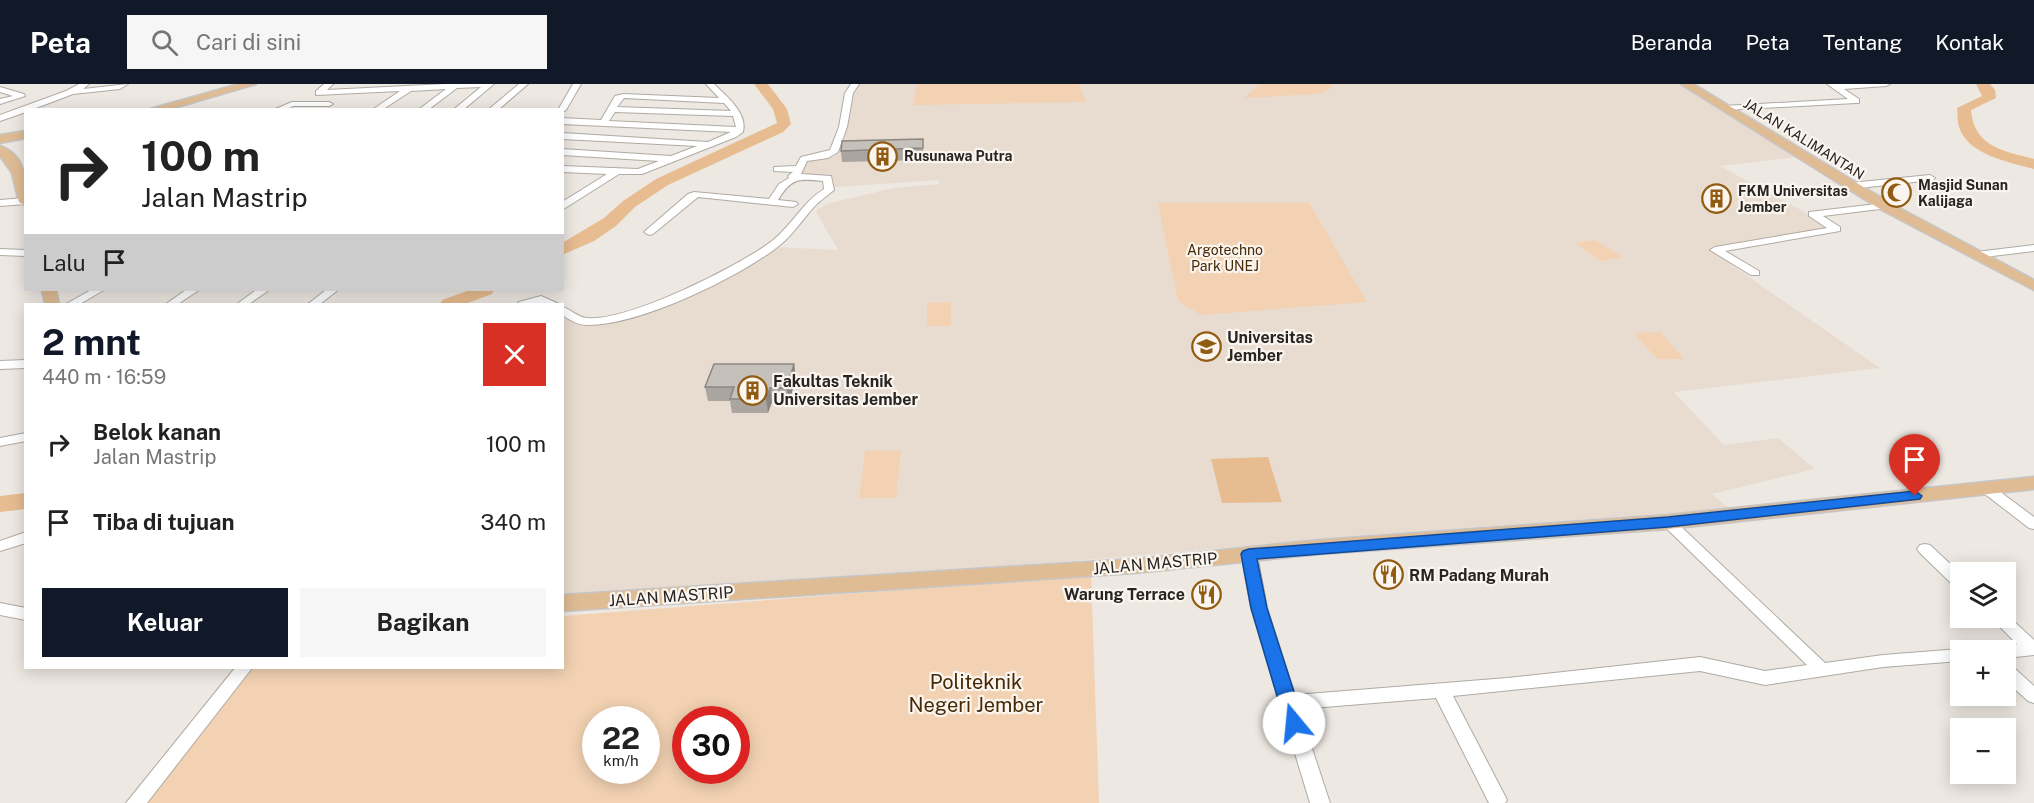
<!DOCTYPE html>
<html lang="id">
<meta charset="utf-8">
<style>
body{margin:0;font-family:"Public Sans",sans-serif;background:#f6f6f6;color:#222;height:100vh;display:flex;flex-direction:column;font-size:22px;white-space:nowrap}
*{box-sizing:border-box;margin:0}
p{font-size:20px;color:#767676}
.icon{flex:none;width:33px;height:33px;fill:none;stroke:currentColor;stroke-width:2;stroke-linecap:round;stroke-linejoin:round}
.map{position:relative;flex:1;overflow:hidden}
.sheet{position:absolute;left:24px;top:219px;width:540px;height:366px;display:flex;flex-direction:column;background:#fff;border-radius:0px;box-shadow:0 3px 15px #0003}
.sheet>*{flex:none}
.banner{position:absolute;left:24px;top:24px;width:540px;height:183px;border-radius:0px;box-shadow:0 3px 15px #0003;background:#fff;color:#222;overflow:hidden}
.controls{position:absolute;left:1950px;top:478px;display:grid;gap:12px}
.controls a{display:grid;place-items:center;width:66px;height:66px;border-radius:0px;background:#fff;box-shadow:0 3px 15px #0003;font-size:30px}
.speed{position:absolute;left:582px;top:622px;display:flex;gap:12px;font-size:30px;font-weight:700;text-align:center}
.speed>*{display:grid;place-content:center;width:78px;height:78px;border-radius:50%;background:#fff;box-shadow:0 3px 15px #0003;line-height:1}
.speed small{font-size:15px;font-weight:400}
.speed .limit{border:9px solid #d22;background:#fff;color:#111}
.pin{position:absolute;display:grid;place-items:center;width:51px;height:51px;color:#fff;margin:-62px -26px;border-radius:50% 50% 50% 0;rotate:-45deg;box-shadow:0 0 6px #0007}
.pin .icon{rotate:45deg}
.me{position:absolute;width:66px;margin:-33px;rotate:343deg;stroke-linejoin:round;filter:drop-shadow(0 0 4px #0008)}
.turn{display:flex;align-items:center;gap:21px;height:126px;padding:0 18px;font-size:27px}
.turn .icon{width:78px;height:78px;stroke-width:2.5}
.turn b{display:block;font-size:42px;line-height:51px}
.then{display:flex;align-items:center;height:57px;padding:0 18px;background:#0003;gap:12px;font-size:22px}
.round{display:grid;place-items:center;flex:none;width:63px;height:63px;border-radius:0px;background:#f6f6f6}
.head{display:flex;align-items:center;justify-content:space-between;height:102px;padding:0 18px}
h1{font-size:36px;font-weight:700;line-height:45px;color:#111827}
.primary-button{display:flex;gap:12px;margin-top:auto;padding:12px 18px}
.primary-button a{flex:1;height:69px;border-radius:0px;background:#111827;color:#fff;font-size:24px;font-weight:700;line-height:69px;text-align:center}
.primary-button a+a{background:#f6f6f6;color:#222}
ul{padding:0;list-style:none}
li{display:flex;align-items:center;gap:18px;height:78px;padding:0 18px}
li div{flex:1}
li b{display:block;font-size:22px}
li em{font-style:normal}
header{display:flex;align-items:center;gap:36px;box-sizing:border-box;height:84px;padding:0 30px;background:#111827;color:#fff}
header strong{font-size:28px}
nav{display:flex;gap:33px;margin-inline-start:auto;font-size:21px}
.search{width:420px;height:54px;background:#f6f6f6;display:flex;align-items:center;gap:15px;box-sizing:border-box;padding:0 21px;border-radius:0px;color:#767676;font-size:22px}
.map>svg:first-child{display:block}
</style>
<header>
<strong>Peta</strong>
<div class="search"><svg class="icon" aria-label="search" viewBox="0 0 24 24"><circle cx="10" cy="10" r="6"/><path d="M15 15l6 6"/></svg>Cari di sini</div>
<nav><a>Beranda</a><a>Peta</a><a>Tentang</a><a>Kontak</a></nav>
</header>
<div class="map">
<svg width="2034" height="719" viewBox="0 0 2034 719">
<rect width="100%" height="100%" fill="#eee8e2"/>
<polygon fill="#e8dcd0" points="859,0 1679,0 1796,73 1720,82 1834,144 1710,166 1880,284 1674,308 1724,361 1778,354 1815,385 1712,410 1730,425 1383,450 937,489 563,512 562,229 599,238 723,195 777,163 838,166 816,128 818,125 830,119 894,104 939,100 939,96 835,103 831,92 799,91 811,73 834,73 846,45 852,10"/>
<g fill="#f2d2b2" fill-rule="evenodd">
<polygon points="917,0 1079,0 1086,18 913,21"/>
<polygon points="1260,0 1334,0 1327,7 1317,10 1244,14"/>
<polygon points="1158,119 1309,119 1367,218 1201,231 1178,217"/>
<polygon points="1595,156 1622,173 1601,177 1575,159"/>
<polygon points="951,218 951,242 927,242 927,219"/>
<polygon points="1660,248 1684,275 1657,275 1634,249"/>
<polygon points="865,367 901,367 896,414 859,414"/>
<path d="M1091 491 1099 719H141L251 584H562L563 532ZM596 636H646V687H596ZM686 636H736V687H686Z"/>
</g>
<polygon fill="#e7bc90" points="1268,373 1282,418 1222,419 1211,375"/>
<g fill="none" stroke-linecap="round" stroke-linejoin="round">
<g fill="#e7bc90" fill-rule="evenodd">
<polygon points="754,0 768,0 787,25 791,40 783,48 668,101 635,123 616,142 594,157 562,171 562,159 604,134 623,117 656,95 777,39 773,25"/>
<path d="M1976 0H1990L1995 6 1996 14 1971 26C1974 63 2004 67 2034 75V85C2009 78 1968 71 1959 43 1957 37 1958 30 1957 24L1982 12Z"/>
<polygon points="470,206 494,206 492,210 465,220 440,220 442,216"/>
<polygon points="26,409 26,425 0,428 0,412"/>
</g>
<defs>
<g id="minor">
<polygon points="79,0 89,0 83,5 128,0 120,5 73,10 31,26 26,26 26,28 0,37 0,31 66,7"/>
<polygon points="324,0 333,0 327,6 445,0 494,0 463,26 453,26 481,3 457,4 428,26 418,26 446,5 411,7 382,26 372,26 400,7 316,11 316,7"/>
<polygon points="519,0 528,0 498,26 488,26"/>
<polygon points="573,0 581,0 566,26 562,28 562,26 558,26"/>
<path d="M706 0H714C726 12 748 29 743 48L736 53 642 90H619L562 126V118L607 90 562 88V82L638 85 659 77 562 71V65L671 72 697 62 562 55V49L708 58 731 48 562 40V34L601 36 615 12 623 10 719 14ZM624 14 724 19 731 27 617 23ZM615 28 733 32 736 43 609 37Z"/>
<path d="M851 0H859L853 9 847 43 838 68 828 74 807 77 801 90 831 92 834 106C827 112 819 117 813 124 802 136 793 151 780 161 740 193 639 242 587 241 578 241 570 236 562 231V223C571 225 578 234 587 234 628 238 739 182 772 157 792 141 803 118 824 105L823 97C799 95 792 93 778 116L796 118 798 120 793 123 698 113 653 150 649 151 644 148 688 110 694 108 769 115 779 100 789 94 788 92 793 88 774 87V83L796 82 801 73 830 66 839 43 845 9Z"/>
<polygon points="1827,0 1890,0 1886,2 1844,5 1859,15 1859,19 1856,19 1724,26 1720,24 1724,22 1848,15"/>
<polygon points="0,3 24,10 25,12 0,20 0,15 13,12 0,8"/>
<polygon points="292,18 329,18 333,20 329,22 293,22 286,26 273,26"/>
<polygon points="1930,91 1935,94 1933,96 1850,105 1845,102 1850,99"/>
<polygon points="25,114 26,120 0,122 0,116"/>
<polygon points="1885,119 1890,122 1888,124 1823,132 1840,143 1840,147 1725,167 1759,187 1759,191 1751,191 1710,166 1715,163 1827,144 1809,132 1809,128"/>
<polygon points="2034,161 2034,167 1976,174 1971,171 1976,168"/>
<polygon points="0,165 26,166 26,172 0,171"/>
<polygon points="91,206 104,206 80,220 66,220"/>
<polygon points="186,206 199,206 178,220 166,220"/>
<polygon points="256,206 269,206 249,220 237,220"/>
<polygon points="326,206 338,206 320,220 308,220"/>
<polygon points="541,212 559,220 517,220 519,218"/>
<polygon points="26,276 26,284 0,285 0,277"/>
<polygon points="26,349 26,357 0,362 0,354"/>
<polygon points="1986,399 1991,401 2034,433 2034,445 2029,444 1981,407 1979,404"/>
<polygon points="1668,433 1673,435 1825,579 1883,571 1960,565 1966,567 1960,567 1960,577 1883,583 1765,601 1700,587 1453,612 1504,710 1507,716 1505,719 1489,719 1436,614 1299,625 1330,719 1310,719 1251,524 1241,470 1244,466 1254,466 1257,470 1267,524 1295,611 1507,594 1700,573 1765,587 1807,581 1663,441 1661,438 1663,435"/>
<polygon points="26,448 26,459 0,467 0,457"/>
<polygon points="1925,460 1930,461 1960,489 1960,503 1954,502 1920,469 1917,465 1920,461"/>
<polygon points="0,519 26,524 26,536 0,531"/>
<polygon points="2006,530 2034,556 2034,571 2006,574 2006,567 1998,567 2000,563 2017,560 1991,534 2006,534"/>
<polygon points="2006,580 2012,582 2034,602 2034,619 2028,617 2006,597"/>
<polygon points="235,584 252,584 147,719 126,719"/>
</g>
<g id="major">
<polygon points="239,0 256,0 167,26 147,26"/>
<polygon points="1681,0 1693,0 1890,119 2034,196 2034,206 1880,125"/>
<polygon points="26,47 26,54 0,59 0,51"/>
<path d="M0 62C27 71 26 99 26 122L19 118 12 89 0 72Z"/>
<polygon points="42,206 56,206 59,220 45,220"/>
<polygon points="2034,393 2034,405 1668,445 1320,470 1134,489 562,527 562,511 1134,475 1320,456 1668,431"/>
</g>
</defs>
<use href="#minor" stroke="#afaaa4" stroke-width="2"/>
<use href="#major" stroke="#c7c6c6" stroke-width="3"/>
<use href="#minor" fill="#fff" fill-rule="evenodd"/>
<use href="#major" fill="#dfbc94" fill-rule="evenodd"/>
</g>
<g fill="#aaa5a0">
<polygon points="923,55 923,76 842,78 841,67"/>
<polygon points="794,280 796,294 789,318 772,318 768,329 732,329 730,317 708,317 705,303"/>
</g>
<g fill="#8b8682">
<polygon points="794,280 796,294 789,318 787,304"/>
<polygon points="770,304 772,318 768,329 766,315"/>
</g>
<g fill="#c6c0ba" stroke="#8b8682" stroke-width="1.5">
<polygon points="923,55 923,64 841,67 842,57"/>
<polygon points="714,280 794,280 787,304 770,304 766,315 730,315 734,303 705,303"/>
</g>
<polygon fill="#1a73e8" stroke="#114b97" stroke-width="1.5" points="1915,407 1922,412 1920,415 1668,443 1257,475 1267,524 1304,639 1301,644 1294,646 1288,644 1285,639 1251,524 1241,470 1243,467 1249,465 1668,433"/>
<defs>
<symbol id="building-ring" viewBox="-11 -11 22 22"><circle r="9.5" fill="#fbf5ef" stroke="#915b11" stroke-width="1.5"/><path d="M-4-6H4V6H1V3H-1V6H-4ZM-2.5-4.3h1.7v1.8h-1.7ZM.8-4.3h1.7v1.8H.8ZM-2.5-1h1.7V.8h-1.7ZM.8-1h1.7V.8H.8Z" fill="#915b11"/></symbol>
<symbol id="mosque-ring" viewBox="-11 -11 22 22"><circle r="9.5" fill="#fbf5ef" stroke="#915b11" stroke-width="1.5"/><path d="M3.5-4.9A6 6 0 1 0 3.5 4.9A5 5 0 1 1 3.5-4.9Z" fill="#915b11"/></symbol>
<symbol id="university-ring" viewBox="-11 -11 22 22"><circle r="9.5" fill="#fbf5ef" stroke="#915b11" stroke-width="1.5"/><path d="M0-5L7-2L0 1L-7-2ZM-4 1L0 2.5L4 1V4Q0 6-4 4Z" fill="#915b11"/></symbol>
<symbol id="restaurant-ring" viewBox="-11 -11 22 22"><circle r="9.5" fill="#fbf5ef" stroke="#915b11" stroke-width="1.5"/><path d="M-5-6h1v4h1v-4h1v4h1v-4h1v5L-1.5 .5V6h-2V.5L-5-1ZM5-6V6H3V1.5H1.5Q1.5-4 5-6Z" fill="#915b11"/></symbol>
</defs>
<g fill-rule="evenodd">
<use href="#building-ring" x="866" y="56" width="33" height="33"/>
<use href="#mosque-ring" x="1880" y="92" width="33" height="33"/>
<use href="#building-ring" x="1700" y="98" width="33" height="33"/>
<use href="#university-ring" x="1190" y="246" width="33" height="33"/>
<use href="#building-ring" x="736" y="290" width="33" height="33"/>
<use href="#restaurant-ring" x="1372" y="474" width="33" height="33"/>
<use href="#restaurant-ring" x="1190" y="494" width="33" height="33"/>
</g>
<g text-anchor="middle" stroke-width="4.5" stroke-linejoin="round" paint-order="stroke">
<g font-size="14" fill="#272422" stroke="#fbf5ef">
<text transform="translate(1804 55) rotate(32)" y="5">JALAN KALIMANTAN</text>
</g>
<g font-size="14" font-weight="bold" fill="#272422" stroke="#fbf5ef" text-anchor="start">
<text x="904" y="77">Rusunawa Putra</text>
<text x="1918" y="106">Masjid Sunan<tspan x="1918" dy="16">Kalijaga</tspan></text>
<text x="1738" y="112">FKM Universitas<tspan x="1738" dy="16">Jember</tspan></text>
</g>
<g font-size="14" fill="#462905" stroke="#fbf5ef">
<text x="1225" y="171">Argotechno<tspan x="1225" dy="16">Park UNEJ</tspan></text>
</g>
<g font-size="16" font-weight="bold" fill="#272422" stroke="#fbf5ef" text-anchor="start">
<text x="1227" y="259">Universitas<tspan x="1227" dy="18">Jember</tspan></text>
<text x="773" y="303">Fakultas Teknik<tspan x="773" dy="18">Universitas Jember</tspan></text>
<text x="1409" y="497">RM Padang Murah</text>
<text x="1185" y="516" text-anchor="end">Warung Terrace</text>
</g>
<g font-size="16" fill="#272422" stroke="#fbf5ef">
<text transform="translate(1155 479) rotate(-5)" y="6">JALAN MASTRIP</text>
<text transform="translate(671 512) rotate(-4)" y="6">JALAN MASTRIP</text>
</g>
<g font-size="20" fill="#462905" stroke="#fbf5ef">
<text x="976" y="605">Politeknik<tspan x="976" dy="23">Negeri Jember</tspan></text>
</g>
</g>
</svg>
<div class="controls">
<a><svg class="icon" aria-label="layers" viewBox="0 0 24 24"><path d="M12 4l9 5-9 5-9-5zM3 14l9 5 9-5"/></svg></a>
<a>+</a>
<a>−</a>
</div>
<div class="speed"><div>22<small>km/h</small></div><div class="limit">30</div></div>
<div class="pin" style="left:1915px;top:412px;background:#d93025"><svg class="icon" aria-label="arrive" viewBox="0 0 24 24"><path d="M6 21V4h12l-3 4 3 4H6"/></svg></div>
<svg class="me" style="left:1294px;top:639px" viewBox="-20 -20 40 40"><circle r="19" fill="#fff"/><path d="M0-13L10 11 0 6-10 11z" fill="#1a73e8"/></svg>
<div class="banner">
<div class="turn"><svg class="icon" aria-label="right" viewBox="0 0 24 24"><path d="M7 20v-9h11M14 6l5 5-5 5"/></svg><div><b>100 m</b>Jalan Mastrip</div></div>
<div class="then">Lalu<svg class="icon" aria-label="arrive" viewBox="0 0 24 24"><path d="M6 21V4h12l-3 4 3 4H6"/></svg></div>
</div>
<section class="sheet">
<div class="head"><div><h1>2 mnt</h1><p>440 m · 16:59</p></div><a class="round" style="background:#d93025;color:#fff"><svg class="icon" aria-label="close" viewBox="0 0 24 24"><path d="M6 6l12 12M18 6L6 18"/></svg></a></div>
<ul>
<li><svg class="icon" aria-label="right" viewBox="0 0 24 24"><path d="M7 20v-9h11M14 6l5 5-5 5"/></svg><div><b>Belok kanan</b><p>Jalan Mastrip</p></div><em>100 m</em></li>
<li><svg class="icon" aria-label="arrive" viewBox="0 0 24 24"><path d="M6 21V4h12l-3 4 3 4H6"/></svg><div><b>Tiba di tujuan</b></div><em>340 m</em></li>
</ul>
<div class="primary-button"><a>Keluar</a><a>Bagikan</a></div>
</section>
</div>
